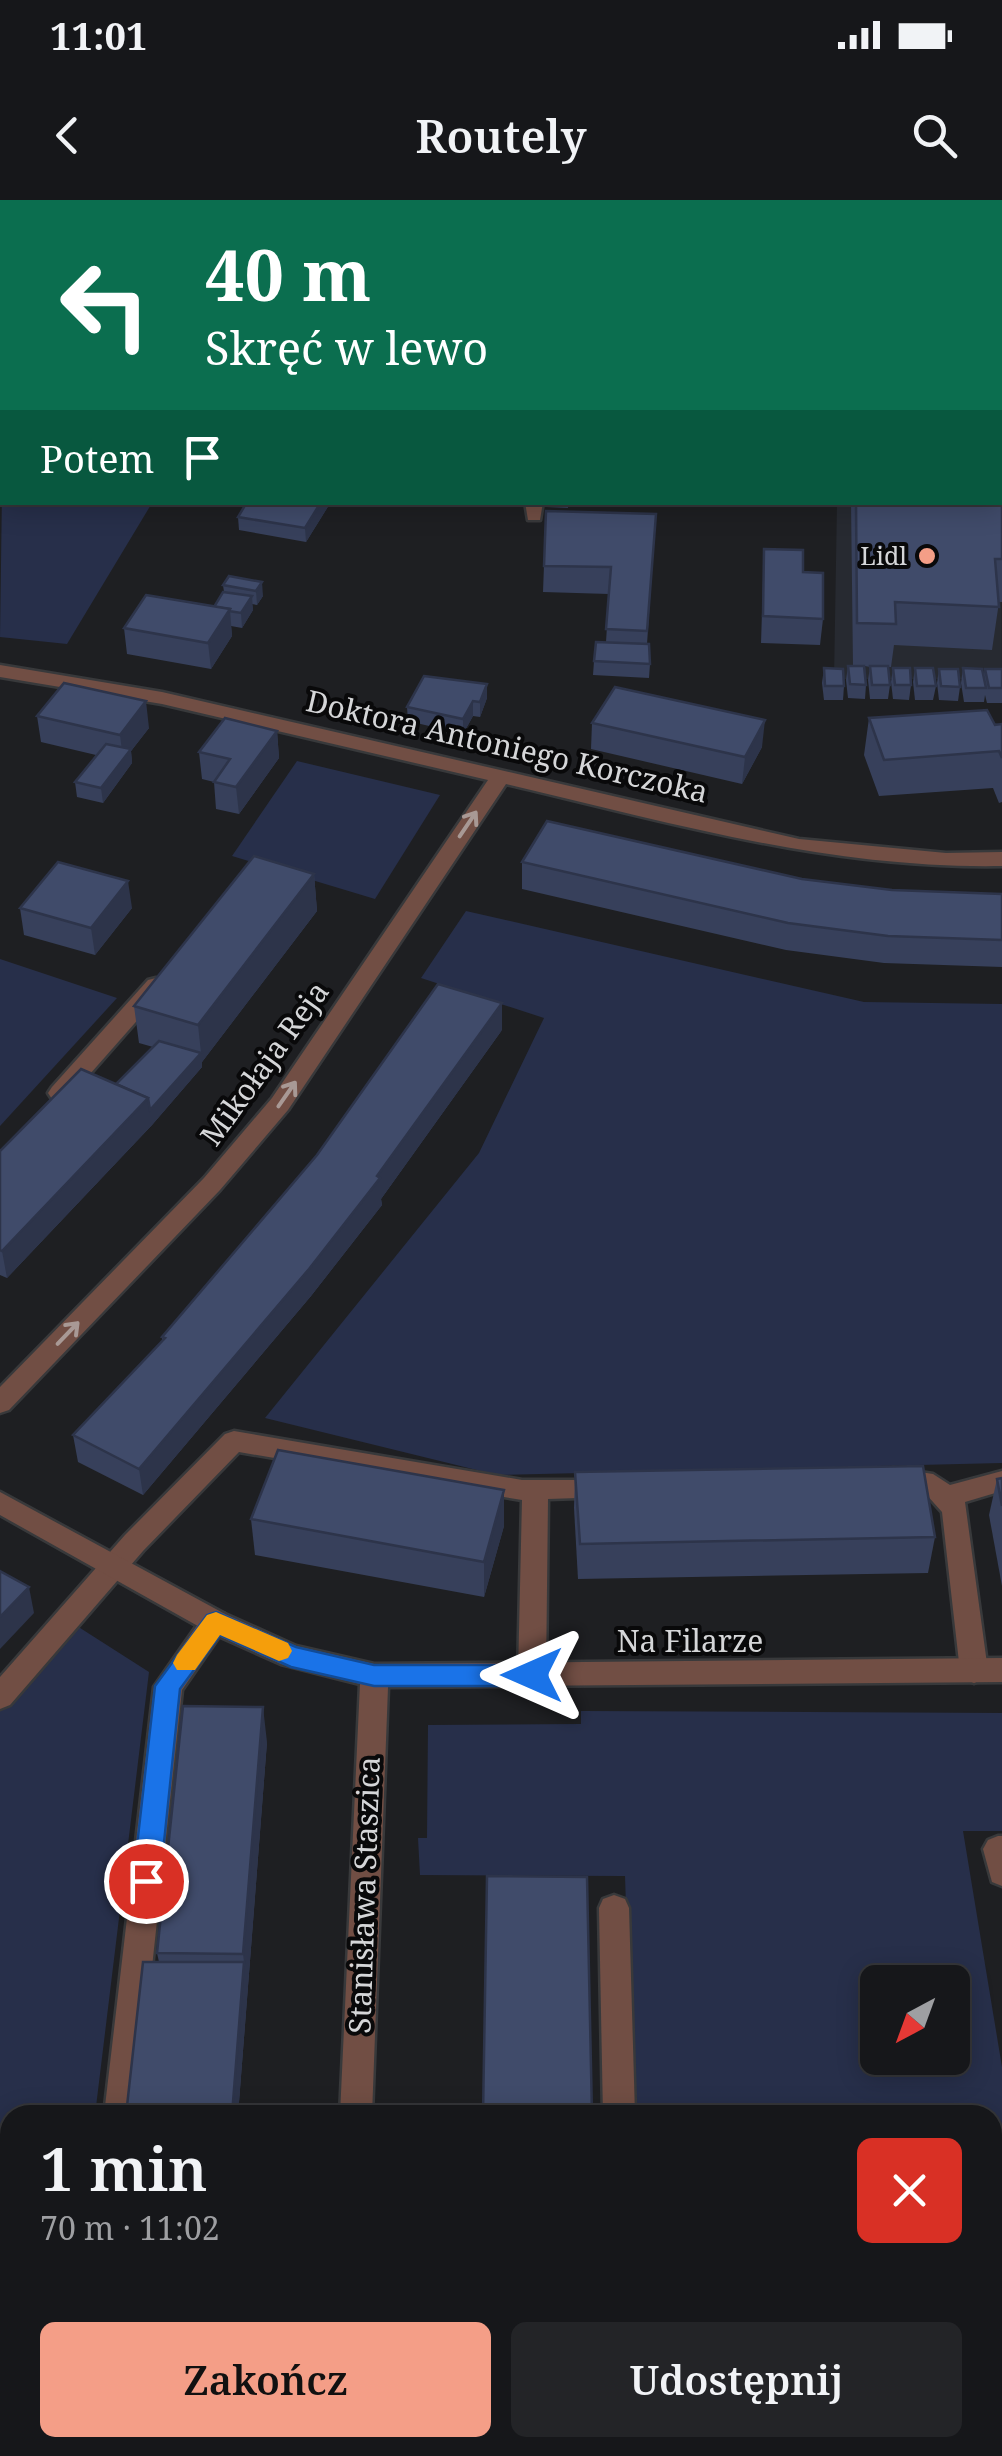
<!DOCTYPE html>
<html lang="pl">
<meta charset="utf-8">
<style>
body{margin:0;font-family:"Noto Serif",serif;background:#232427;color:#f1f3f6;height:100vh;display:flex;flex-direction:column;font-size:38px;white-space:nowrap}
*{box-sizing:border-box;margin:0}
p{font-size:32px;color:#9e9fa2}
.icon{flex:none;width:55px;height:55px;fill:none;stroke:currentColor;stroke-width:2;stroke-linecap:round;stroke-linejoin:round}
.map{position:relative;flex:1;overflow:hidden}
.details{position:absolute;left:0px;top:1905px;width:1002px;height:352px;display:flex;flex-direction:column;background:#16171a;border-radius:30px 30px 0 0;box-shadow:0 5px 25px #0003,0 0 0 2px #353639}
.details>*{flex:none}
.banner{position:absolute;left:0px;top:0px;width:1002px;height:305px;box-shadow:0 5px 25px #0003,0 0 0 2px #353639;background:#0b6e4f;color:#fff;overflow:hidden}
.needle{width:65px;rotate:221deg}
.buttons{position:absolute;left:860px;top:1765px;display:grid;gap:20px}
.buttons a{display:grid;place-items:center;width:110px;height:110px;border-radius:15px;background:#16171a;box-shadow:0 5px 25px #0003,0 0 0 2px #353639;font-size:50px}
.pin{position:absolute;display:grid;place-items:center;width:85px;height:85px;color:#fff;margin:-42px;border:5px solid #fff;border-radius:50%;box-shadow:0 2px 10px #0007}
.me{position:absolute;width:110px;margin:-55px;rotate:270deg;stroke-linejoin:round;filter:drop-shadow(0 0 8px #0008)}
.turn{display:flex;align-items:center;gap:35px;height:210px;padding:0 40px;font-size:45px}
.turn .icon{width:130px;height:130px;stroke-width:2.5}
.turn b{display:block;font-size:70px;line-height:85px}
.then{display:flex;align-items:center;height:95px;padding:0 40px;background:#0003;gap:20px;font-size:38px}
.round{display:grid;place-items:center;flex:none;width:105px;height:105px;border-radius:15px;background:#232427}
.overview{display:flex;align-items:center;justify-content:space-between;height:170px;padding:0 40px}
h1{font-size:60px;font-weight:600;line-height:75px}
.primary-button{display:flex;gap:20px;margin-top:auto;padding:20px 40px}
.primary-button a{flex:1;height:115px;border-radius:15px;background:#f49e87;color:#111;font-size:40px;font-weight:600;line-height:115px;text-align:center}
.primary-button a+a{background:#232427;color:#f1f3f6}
.status{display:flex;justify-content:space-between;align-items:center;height:70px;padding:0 50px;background:#16171a;direction:ltr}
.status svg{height:28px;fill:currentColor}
header{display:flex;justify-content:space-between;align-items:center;height:130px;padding:0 40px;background:#16171a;font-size:45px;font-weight:600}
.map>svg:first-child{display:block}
</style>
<div class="status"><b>11:01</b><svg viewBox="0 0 49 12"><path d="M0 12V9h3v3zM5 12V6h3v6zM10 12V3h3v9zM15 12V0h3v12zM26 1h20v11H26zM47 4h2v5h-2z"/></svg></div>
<header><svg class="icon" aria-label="back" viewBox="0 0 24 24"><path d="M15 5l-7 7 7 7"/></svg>Routely<svg class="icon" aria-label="search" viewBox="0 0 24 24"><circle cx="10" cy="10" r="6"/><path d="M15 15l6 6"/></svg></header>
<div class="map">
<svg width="1002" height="2256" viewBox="0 0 1002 2256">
<rect width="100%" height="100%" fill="#1e1f22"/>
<polygon fill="#272a31" points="1000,152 1002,479 834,479 837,303 1000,302"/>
<g fill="#272f4a" fill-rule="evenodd">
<polygon points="2,291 2,302 152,303 67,444 0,437"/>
<polygon points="297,561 440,595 375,699 232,656"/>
<polygon points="466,711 864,802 1002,804 1002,1263 497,1275 265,1218 479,953 544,818 421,778"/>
<polygon points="0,759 117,798 0,926"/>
<polygon points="77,1426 149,1472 95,1915 10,1915 10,2248 55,2248 54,2256 0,2256 0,1509"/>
<path d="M581 1511 1002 1513V1631H963L1002 1867V2256H643V2248H992V1915H633L625 1676 420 1675 418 1638H427L428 1525 581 1524ZM878 1782H952V1858H878Z"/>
</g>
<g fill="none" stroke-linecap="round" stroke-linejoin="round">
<g fill="#414354" fill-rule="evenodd">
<polygon points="47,0 66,0 64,2 46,2"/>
<rect x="0" y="18" width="2" height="6"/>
</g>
<defs>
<g id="lane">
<polygon points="156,778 164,780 167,785 164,790 68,899 52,899 48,893 52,887 148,780"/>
<polygon points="234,1231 522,1280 617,1280 621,1287 617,1294 608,1297 548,1299 546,1475 542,1483 532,1487 522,1483 518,1475 522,1300 239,1252 143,1351 10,1505 0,1509 0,1477 125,1335 225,1234"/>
<polygon points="893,1268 933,1274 950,1285 1002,1271 1002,1291 965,1302 988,1471 984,1479 974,1483 964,1479 960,1471 942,1312 925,1293 884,1285 880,1278 884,1271"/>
<polygon points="215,1411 225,1414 229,1422 182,1490 136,1915 104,1915 154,1487 205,1414"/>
<polygon points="998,1636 1002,1636 1002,1686 992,1682 983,1649 988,1640"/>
<polygon points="614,1695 625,1699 629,1708 635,1915 603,1915 599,1708 603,1699"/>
<polygon points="66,2248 100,2248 99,2256 65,2256"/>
<rect x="610" y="2248" width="34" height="8"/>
</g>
<g id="street">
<polygon points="162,0 178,0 179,2 164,2"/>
<rect x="1000" y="132" width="2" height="10"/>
<rect x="0" y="167" width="2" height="10"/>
<polygon points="525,302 543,302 540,320 528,320"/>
<path d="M0 465 162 492 799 639 946 653 1002 652V666C829 669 672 623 506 584L288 910 220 990 9 1210 0 1213V1187L204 978 272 898 488 580 162 504 0 477Z"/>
<polygon points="0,1292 225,1414 296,1446 374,1464 1002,1458 1002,1482 388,1487 372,1915 340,1915 360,1484 281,1464 205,1430 0,1315"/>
<polygon points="326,2248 360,2248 359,2256 325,2256"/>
</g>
<g id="secondary">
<polygon points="983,0 999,0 1000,2 985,2"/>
<polygon points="1000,14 1002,15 1002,29 1000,28"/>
</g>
</defs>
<use href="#lane" stroke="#38393b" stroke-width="5"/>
<use href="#street" stroke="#38393b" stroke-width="5"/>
<use href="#secondary" stroke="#38393b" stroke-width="5"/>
<use href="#lane" fill="#714e44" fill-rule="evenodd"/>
<use href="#street" fill="#714e44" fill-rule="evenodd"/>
<use href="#secondary" fill="#a06757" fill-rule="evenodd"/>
</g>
<g fill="#37405b">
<rect x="0" y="192" width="2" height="41"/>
<polygon points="1002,268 1002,402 999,402 992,450 894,445 891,467 888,467 890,485 888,499 870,499 868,480 870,467 865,466 866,485 865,499 848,498 846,480 848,466 853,466 851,302 1000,302"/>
<polygon points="546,302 615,302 568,303 568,308 546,307"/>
<polygon points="329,305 306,342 239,330 238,317"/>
<polygon points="546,311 656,314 647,444 650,464 649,478 593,475 594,461 606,442 609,394 543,392"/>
<polygon points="764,349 803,372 823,419 820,445 761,443"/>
<polygon points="229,376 263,396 257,405 252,404 253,410 242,428 231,426 232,436 211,469 127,454 124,428 214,407 224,392 223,385"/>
<polygon points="824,468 844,486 843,500 824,500 822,483"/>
<polygon points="893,468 911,485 909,500 893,499 891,482"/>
<polygon points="915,468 936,486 933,500 915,500 913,482"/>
<polygon points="963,468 984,475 985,469 1002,469 1002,503 987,503 985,495 984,502 964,502 961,483"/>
<polygon points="939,469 960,487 958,501 939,500 937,483"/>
<polygon points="487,484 487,498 480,517 473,516 463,534 408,521 407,507"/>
<polygon points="37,516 149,528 131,551 132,563 103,603 77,597 75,582 96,555 41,542"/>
<polygon points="869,518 1002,524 1002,602 999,603 993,588 879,596 864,555"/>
<polygon points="592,523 762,547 742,584 591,549"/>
<polygon points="277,531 279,558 239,614 216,609 214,582 202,579 199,552"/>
<polygon points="522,662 802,679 892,690 1002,694 1002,767 884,763 786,750 522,689"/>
<polygon points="314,674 317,711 202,862 202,867 152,925 7,1078 0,1075 0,951 116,884 153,847 139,843 134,806"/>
<polygon points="20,708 132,708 95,755 24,735"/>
<polygon points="502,830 381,999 382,1005 311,1096 143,1295 78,1262 73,1235 162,1141 162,1137"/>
<polygon points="575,1272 935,1337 928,1373 578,1379 574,1308"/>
<polygon points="1002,1278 1002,1386 989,1315 997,1279"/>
<polygon points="251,1319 504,1326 484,1397 255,1355"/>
<polygon points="267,1542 238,1915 126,1915 159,1762 157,1753"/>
</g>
<g fill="#2d344a">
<polygon points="321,302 329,302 329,305 306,342 305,328"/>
<polygon points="262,382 263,396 257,405 256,391"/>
<polygon points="252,396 253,410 242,428 241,413"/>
<polygon points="230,409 232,436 211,469 208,443"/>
<polygon points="487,484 487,498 480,517 480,502"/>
<polygon points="146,501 149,528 131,551 132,563 103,603 101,588 123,559 120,535"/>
<polygon points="473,501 473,516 463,534 463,519"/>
<polygon points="765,520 762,547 742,584 745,557"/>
<polygon points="277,531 279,558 239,614 236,587"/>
<polygon points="314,674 317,711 202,862 202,867 152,925 7,1078 2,1051 148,898 201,853 198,825"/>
<polygon points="128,681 132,708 95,755 91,728"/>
<polygon points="502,803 502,830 381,999 382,1005 311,1096 143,1295 139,1269 377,976"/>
<polygon points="504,1290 504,1326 484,1397 484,1362"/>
<polygon points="29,1387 34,1413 0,1449 0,1417"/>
<polygon points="263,1507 267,1542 238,1915 232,1915 244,1762 243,1754"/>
<polygon points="206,2248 212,2248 211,2256 205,2256"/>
</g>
<g fill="#404b6a" stroke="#2d344a" stroke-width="2.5">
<polygon points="554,0 620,0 619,2 576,2"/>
<polygon points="841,0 861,0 883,2 840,2"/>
<polygon points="0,88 2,89 2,128 0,133"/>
<rect x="0" y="192" width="2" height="27"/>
<polygon points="1000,268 1002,268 1002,359 995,359 999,407 895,402 896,424 857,423 856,302 1000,302"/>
<polygon points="247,302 321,302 305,328 238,317"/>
<polygon points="546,311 656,314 647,431 606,429 611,367 544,366"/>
<polygon points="764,349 803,350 803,372 823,373 823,419 763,416"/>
<polygon points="229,376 262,382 256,391 223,385"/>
<polygon points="223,392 252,396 241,413 229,411 230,409 214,407"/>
<polygon points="146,395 230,409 208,443 124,428"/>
<polygon points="596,442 649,444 650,464 594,461"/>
<polygon points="848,466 864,466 866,485 850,484"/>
<polygon points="870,466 888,466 890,485 872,485"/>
<polygon points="824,468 843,469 844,486 825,486"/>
<polygon points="893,468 910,468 911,485 895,485"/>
<polygon points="915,468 933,468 936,486 917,486"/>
<polygon points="963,468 982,469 986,488 966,488"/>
<polygon points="939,469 958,469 960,487 941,486"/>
<polygon points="985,469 1002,469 1002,488 989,488"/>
<polygon points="424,476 487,484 480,502 473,501 463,519 407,507"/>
<polygon points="64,483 146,501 120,535 37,516"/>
<polygon points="615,487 765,520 745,557 592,523"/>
<polygon points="987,510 995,525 1002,524 1002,558 999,551 884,560 869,518"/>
<polygon points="225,518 277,531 236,587 214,582 230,559 199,552"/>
<polygon points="106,544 131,549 101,588 75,582"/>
<polygon points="547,621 802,679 892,690 1002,694 1002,740 888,736 788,723 522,662"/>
<polygon points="254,656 314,674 198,825 134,806"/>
<polygon points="58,662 128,681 91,728 20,708"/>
<polygon points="438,784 502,803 377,976 380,978 309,1069 139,1269 73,1235 165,1138 162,1137 317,955"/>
<polygon points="159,841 201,853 150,910 148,898 116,884"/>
<polygon points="81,869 148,898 2,1051 0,1050 0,951"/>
<polygon points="278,1250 504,1290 484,1362 251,1319"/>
<polygon points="923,1266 935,1337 580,1344 575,1272"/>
<polygon points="1002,1278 1002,1306 997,1279"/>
<polygon points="0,1371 29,1387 0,1417"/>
<polygon points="183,1506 263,1507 243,1754 157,1753"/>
<polygon points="487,1676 587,1677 592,1915 483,1915"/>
<polygon points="143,1762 244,1762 232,1915 126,1915"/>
<polygon points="90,2248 206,2248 205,2256 89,2256"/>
<polygon points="469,2248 585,2248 585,2256 468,2256"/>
</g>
<defs><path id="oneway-shaft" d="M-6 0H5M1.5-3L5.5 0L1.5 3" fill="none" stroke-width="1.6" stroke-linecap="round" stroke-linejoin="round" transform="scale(2.5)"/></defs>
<g stroke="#a89995">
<use href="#oneway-shaft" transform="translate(468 624) rotate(-56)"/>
<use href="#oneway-shaft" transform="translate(287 894) rotate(-55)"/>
<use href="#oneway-shaft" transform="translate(68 1133) rotate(-46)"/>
</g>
<polygon fill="#1a73e8" stroke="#114b97" stroke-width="2.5" points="216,1412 296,1447 374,1465 532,1465 544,1475 532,1486 374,1486 291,1467 220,1435 180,1489 160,1681 156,1690 146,1693 137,1690 133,1681 155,1486 207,1415"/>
<polygon fill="#f59e0b" points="216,1412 288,1443 292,1451 288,1458 279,1461 220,1435 195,1470 177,1470 173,1463 177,1455 207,1415"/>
<circle fill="#f49e87" stroke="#09090a" stroke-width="4" cx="927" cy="356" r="10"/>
<g text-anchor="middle" stroke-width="8" stroke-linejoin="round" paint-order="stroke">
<g font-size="25" fill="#d5d6d8" stroke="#09090a" text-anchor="end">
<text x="907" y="365">Lidl</text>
</g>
<g font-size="30" fill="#d5d6d8" stroke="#09090a">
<text transform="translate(507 547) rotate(13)" y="10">Doktora Antoniego Korczoka</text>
<text transform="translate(265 864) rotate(-54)" y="10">Mikołaja Reja</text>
<text x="690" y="1452">Na Filarze</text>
<text transform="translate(365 1695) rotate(-88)" y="10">Stanisława Staszica</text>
</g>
</g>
</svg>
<div class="buttons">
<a><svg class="needle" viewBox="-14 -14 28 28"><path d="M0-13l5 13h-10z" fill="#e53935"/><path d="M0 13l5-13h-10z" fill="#9e9fa2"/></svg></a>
</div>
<div class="pin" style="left:146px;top:1681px;background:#d93025"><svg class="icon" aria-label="arrive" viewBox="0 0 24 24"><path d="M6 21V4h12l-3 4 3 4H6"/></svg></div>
<svg class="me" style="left:532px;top:1475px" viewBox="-20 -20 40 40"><path d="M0-17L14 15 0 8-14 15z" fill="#1a73e8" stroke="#fff" stroke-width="4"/></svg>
<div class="banner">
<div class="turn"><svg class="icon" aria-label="left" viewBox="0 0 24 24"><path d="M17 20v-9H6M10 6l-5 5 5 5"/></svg><div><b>40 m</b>Skręć w lewo</div></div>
<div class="then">Potem<svg class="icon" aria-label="arrive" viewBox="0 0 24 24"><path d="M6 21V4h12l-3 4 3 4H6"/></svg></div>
</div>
<section class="details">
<div class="overview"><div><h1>1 min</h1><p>70 m · 11:02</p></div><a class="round" style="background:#d93025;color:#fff"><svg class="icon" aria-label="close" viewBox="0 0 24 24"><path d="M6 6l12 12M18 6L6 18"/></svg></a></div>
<div class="primary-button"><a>Zakończ</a><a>Udostępnij</a></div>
</section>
</div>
